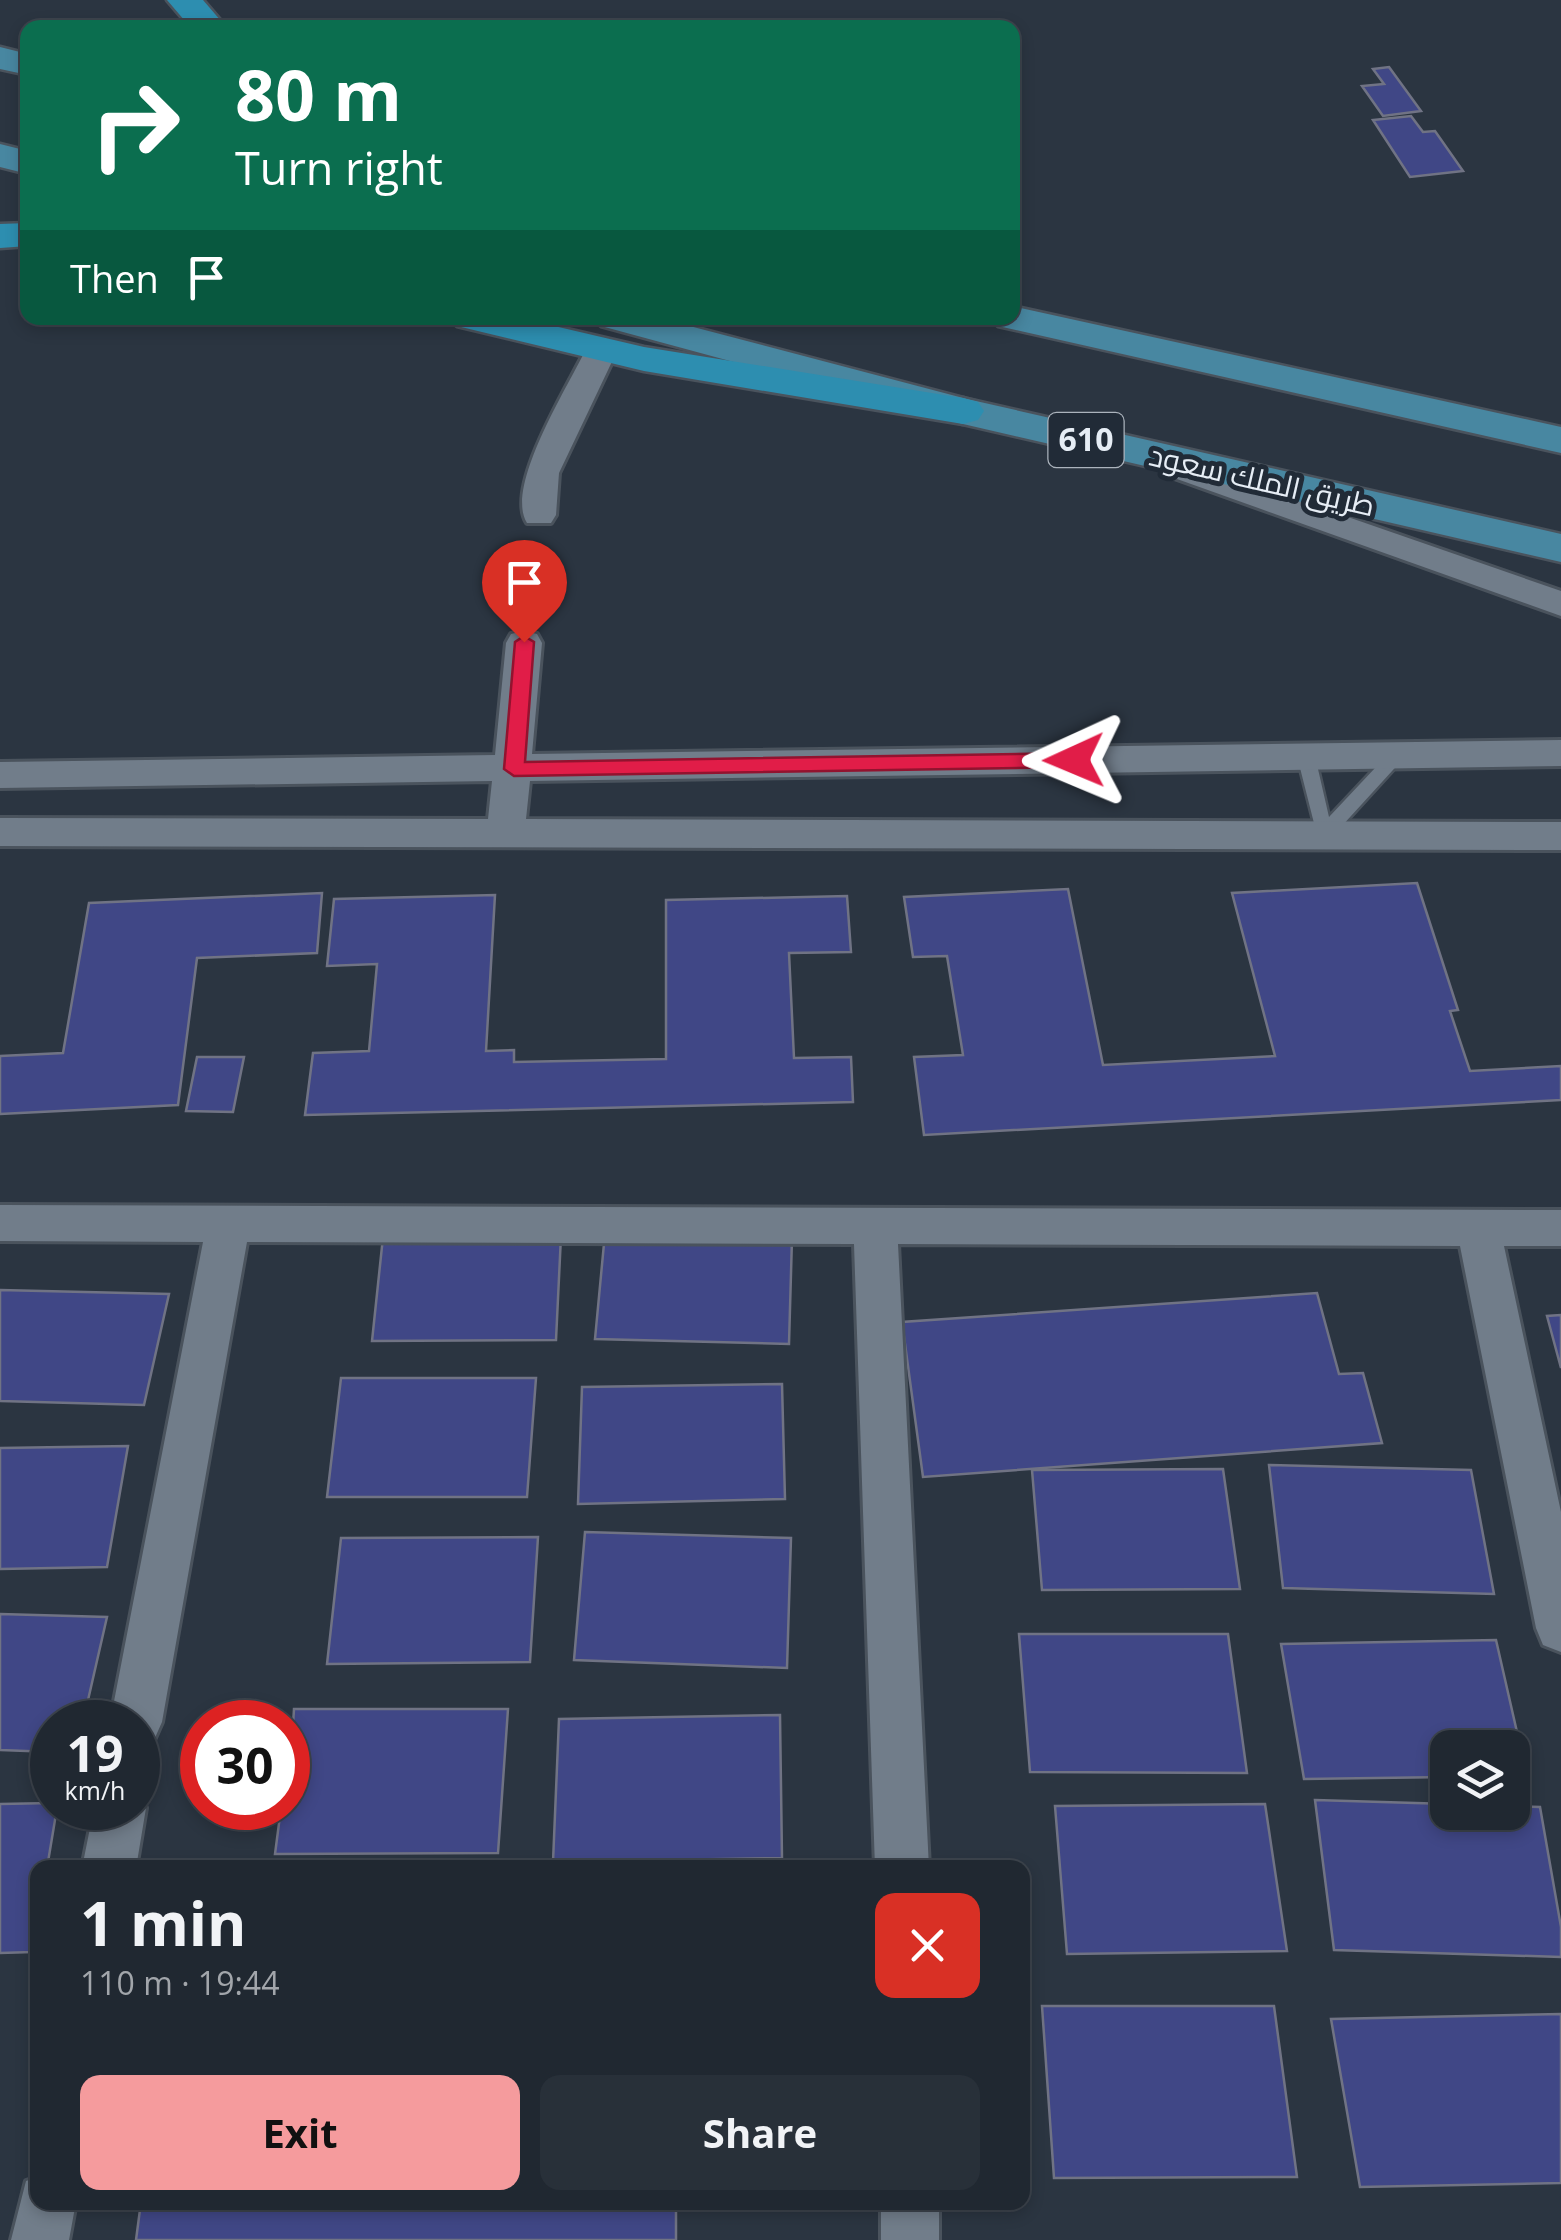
<!DOCTYPE html>
<meta charset="utf-8">
<style>
body{margin:0;font-family:"Open Sans",Cairo,sans-serif;background:#283039;color:#f1f3f6;height:100vh;display:flex;flex-direction:column;font-size:38px;white-space:nowrap}
*{box-sizing:border-box;margin:0}
p{font-size:32px;color:#a2a6ab}
.icon{flex:none;width:55px;height:55px;fill:none;stroke:currentColor;stroke-width:2;stroke-linecap:round;stroke-linejoin:round}
.map{position:relative;flex:1;overflow:hidden}
.panel{position:absolute;left:30px;top:1860px;width:1000px;height:350px;display:flex;flex-direction:column;background:#202831;border-radius:20px;box-shadow:0 5px 15px #0003,0 0 0 2px #3d444d}
.panel>*{flex:none}
.guide{position:absolute;left:20px;top:20px;width:1000px;height:305px;border-radius:20px;box-shadow:0 5px 15px #0003,0 0 0 2px #3d444d;background:#0b6e4f;color:#fff;overflow:hidden}
.buttons{position:absolute;left:1430px;top:1730px;display:grid;gap:20px}
.buttons a{display:grid;place-items:center;width:100px;height:100px;border-radius:20px;background:#202831;box-shadow:0 5px 15px #0003,0 0 0 2px #3d444d;font-size:50px}
.speed{position:absolute;left:30px;top:1700px;display:flex;gap:20px;font-size:50px;font-weight:700;text-align:center}
.speed>*{display:grid;place-content:center;width:130px;height:130px;border-radius:50%;background:#202831;box-shadow:0 5px 15px #0003,0 0 0 2px #3d444d;line-height:1}
.speed small{font-size:25px;font-weight:400}
.speed .limit{border:15px solid #d22;background:#fff;color:#111}
.pin{position:absolute;display:grid;place-items:center;width:85px;height:85px;color:#fff;margin:-102px -42px;border-radius:50% 50% 50% 0;rotate:-45deg;box-shadow:0 0 10px #0007}
.pin .icon{rotate:45deg}
.me{position:absolute;width:110px;margin:-55px;rotate:269deg;stroke-linejoin:round;filter:drop-shadow(0 0 8px #0008)}
.turn{display:flex;align-items:center;gap:35px;height:210px;padding:0 50px;font-size:45px}
.turn .icon{width:130px;height:130px;stroke-width:2.5}
.turn b{display:block;font-size:70px;line-height:85px}
.then{display:flex;align-items:center;height:95px;padding:0 50px;background:#0003;gap:20px;font-size:38px}
.round{display:grid;place-items:center;flex:none;width:105px;height:105px;border-radius:20px;background:#283039}
.overview{display:flex;align-items:center;justify-content:space-between;height:170px;padding:0 50px}
h1{font-size:60px;font-weight:700;line-height:75px}
.action{display:flex;gap:20px;margin-top:auto;padding:20px 50px}
.action a{flex:1;height:115px;border-radius:20px;background:#f59b9d;color:#111;font-size:40px;font-weight:700;line-height:115px;text-align:center}
.action a+a{background:#283039;color:#f1f3f6}
.map>svg:first-child{display:block}
</style>
<div class="map">
<svg width="1561" height="2240" viewBox="0 0 1561 2240">
<rect width="100%" height="100%" fill="#2b3541"/>
<g fill="#404786" stroke="#707384" stroke-width="2.5">
<polygon points="1389,67 1421,111 1383,116 1362,86 1384,84 1373,69"/>
<polygon points="1411,116 1423,132 1435,131 1463,171 1410,177 1373,120"/>
<polygon points="1417,883 1458,1010 1450,1011 1470,1071 1561,1066 1561,1100 924,1135 914,1057 963,1055 947,956 913,957 904,897 1068,889 1103,1065 1275,1056 1232,893"/>
<polygon points="322,893 317,953 197,958 178,1105 0,1114 0,1056 63,1053 89,903"/>
<polygon points="495,895 486,1051 514,1050 514,1062 666,1059 666,900 847,896 851,952 789,953 794,1058 851,1057 853,1102 305,1115 313,1053 369,1051 377,964 327,966 334,899"/>
<polygon points="197,1057 244,1057 233,1112 186,1111"/>
<polygon points="605,1233 792,1238 789,1344 595,1339"/>
<polygon points="561,1236 556,1340 372,1341 383,1237"/>
<polygon points="0,1290 169,1294 144,1405 0,1401"/>
<polygon points="1317,1293 1339,1374 1363,1373 1382,1443 923,1477 902,1322"/>
<polygon points="1561,1315 1561,1368 1547,1316"/>
<polygon points="341,1378 536,1378 527,1497 327,1497"/>
<polygon points="782,1384 785,1499 578,1504 582,1387"/>
<polygon points="128,1446 107,1567 0,1569 0,1448"/>
<polygon points="1269,1465 1471,1470 1494,1594 1283,1588"/>
<polygon points="1223,1469 1240,1589 1042,1590 1032,1470"/>
<polygon points="585,1532 791,1538 787,1668 574,1660"/>
<polygon points="538,1537 530,1662 327,1664 341,1538"/>
<polygon points="0,1614 107,1617 83,1722 52,1722 52,1752 0,1750"/>
<polygon points="1019,1634 1228,1634 1247,1773 1030,1772"/>
<polygon points="1496,1640 1527,1776 1512,1776 1512,1748 1448,1748 1448,1777 1304,1779 1281,1644"/>
<polygon points="294,1709 508,1709 498,1853 275,1854 281,1808 288,1808"/>
<polygon points="780,1715 782,1858 553,1862 559,1719"/>
<polygon points="1315,1800 1448,1804 1448,1812 1512,1812 1512,1806 1540,1807 1561,1927 1561,1957 1334,1950"/>
<polygon points="52,1803 57,1808 47,1868 38,1868 32,1952 0,1953 0,1804"/>
<polygon points="1265,1804 1287,1951 1067,1954 1055,1806"/>
<polygon points="1042,2006 1274,2006 1297,2177 1054,2178"/>
<polygon points="1561,2014 1561,2183 1360,2187 1331,2019"/>
<polygon points="141,2202 676,2202 676,2240 136,2240"/>
</g>
<g fill="none" stroke-linecap="round" stroke-linejoin="round">
<defs>
<polygon id="service" points="1397,749 1403,751 1406,755 1403,759 1330,839 1318,839 1297,756 1300,752 1312,752 1315,756 1329,817 1391,751"/>
<g id="minor">
<path d="M602 340 618 349 559 473 556 515 551 523H527C504 487 569 385 586 349Z"/>
<polygon points="1175,457 1561,591 1561,616 1163,474 1158,467 1163,460"/>
<polygon points="524,631 537,634 542,643 532,754 1561,740 1561,766 530,781 526,819 1561,822 1561,850 0,846 0,818 488,819 492,781 0,788 0,762 495,755 506,643 511,634"/>
<polygon points="0,1205 1561,1210 1561,1246 1504,1246 1561,1512 1561,1652 1543,1645 1536,1628 1460,1246 898,1244 929,1868 875,1868 854,1244 247,1242 162,1722 154,1740 138,1746 138,1722 110,1722 203,1242 0,1241"/>
<polygon points="138,1789 146,1808 136,1868 82,1868 94,1808 138,1808"/>
<polygon points="38,2177 38,2202 76,2202 69,2240 11,2240 26,2181"/>
<rect x="881" y="2202" width="58" height="38"/>
</g>
<g id="primary">
<polygon points="0,47 28,54 28,75 0,69"/>
<polygon points="0,144 28,151 28,174 0,167"/>
<polygon points="1012,306 1561,427 1561,453 998,326 992,318 1012,318"/>
<polygon points="595,318 659,318 967,399 1561,534 1561,562 963,424 601,326"/>
</g>
<g id="motorway">
<polygon points="167,0 203,0 227,28 191,28"/>
<polygon points="28,223 28,246 0,248 0,224"/>
<polygon points="451,318 520,318 644,347 963,398 978,402 984,411 978,420 963,424 644,371 457,326"/>
</g>
</defs>
<use href="#service" stroke="#4a535d" stroke-width="5"/>
<use href="#minor" stroke="#4a535d" stroke-width="6"/>
<use href="#primary" stroke="#4a535d" stroke-width="5"/>
<use href="#motorway" stroke="#4a535d" stroke-width="5"/>
<use href="#service" fill="#717d8a" fill-rule="evenodd"/>
<use href="#minor" fill="#717d8a" fill-rule="evenodd"/>
<use href="#primary" fill="#4887a1" fill-rule="evenodd"/>
<use href="#motorway" fill="#2d8eb0" fill-rule="evenodd"/>
</g>
<polygon fill="#e11d48" stroke="#92132f" stroke-width="2.5" points="524,636 534,642 525,762 1074,753 1084,760 1074,767 514,776 504,769 515,642"/>
<g text-anchor="middle" stroke-width="10" stroke-linejoin="round" paint-order="stroke">
<g font-size="30" fill="#e6edf5" stroke="#212b37">
<text transform="translate(1262 481) rotate(13)" y="10">طريق الملك سعود</text>
</g>
<rect fill="#212b37" stroke="#abb3bc" stroke-width="2.5" x="1048.5" y="413" width="75" height="54" rx="8"/>
<g font-size="32" font-weight="bold" fill="#e6edf5">
<text x="1086" y="451">610</text>
</g>
</g>
</svg>
<div class="buttons">
<a><svg class="icon" aria-label="layers" viewBox="0 0 24 24"><path d="M12 4l9 5-9 5-9-5zM3 14l9 5 9-5"/></svg></a>
</div>
<div class="speed"><div>19<small>km/h</small></div><div class="limit">30</div></div>
<div class="pin" style="left:524px;top:642px;background:#d93025"><svg class="icon" aria-label="arrive" viewBox="0 0 24 24"><path d="M6 21V4h12l-3 4 3 4H6"/></svg></div>
<svg class="me" style="left:1074px;top:760px" viewBox="-20 -20 40 40"><path d="M0-17L14 15 0 8-14 15z" fill="#e11d48" stroke="#fff" stroke-width="4"/></svg>
<div class="guide">
<div class="turn"><svg class="icon" aria-label="right" viewBox="0 0 24 24"><path d="M7 20v-9h11M14 6l5 5-5 5"/></svg><div><b>80 m</b>Turn right</div></div>
<div class="then">Then<svg class="icon" aria-label="arrive" viewBox="0 0 24 24"><path d="M6 21V4h12l-3 4 3 4H6"/></svg></div>
</div>
<section class="panel">
<div class="overview"><div><h1>1 min</h1><p>110 m · 19:44</p></div><a class="round" style="background:#d93025;color:#fff"><svg class="icon" aria-label="close" viewBox="0 0 24 24"><path d="M6 6l12 12M18 6L6 18"/></svg></a></div>
<div class="action"><a>Exit</a><a>Share</a></div>
</section>
</div>
